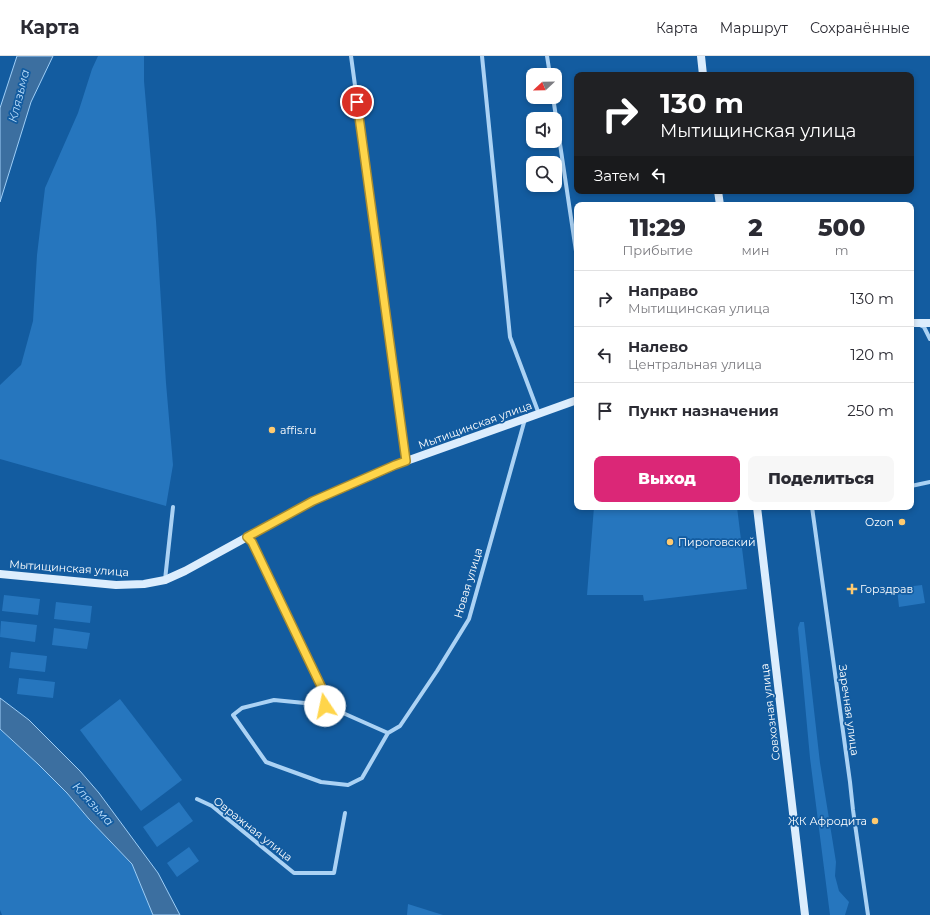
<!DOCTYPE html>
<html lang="ru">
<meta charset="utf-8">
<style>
body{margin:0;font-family:Montserrat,sans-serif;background:#f7f7f7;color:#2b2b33;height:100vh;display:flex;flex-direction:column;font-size:15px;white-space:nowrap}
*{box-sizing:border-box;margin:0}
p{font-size:13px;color:#7c7c81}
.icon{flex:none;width:22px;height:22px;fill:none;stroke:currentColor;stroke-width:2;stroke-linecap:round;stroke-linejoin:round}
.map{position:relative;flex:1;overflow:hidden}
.side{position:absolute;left:574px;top:146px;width:340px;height:308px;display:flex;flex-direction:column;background:#fff;border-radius:8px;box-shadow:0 2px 6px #0003}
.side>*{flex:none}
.hud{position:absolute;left:574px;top:16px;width:340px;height:122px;border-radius:8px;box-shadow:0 2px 6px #0003;background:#202124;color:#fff;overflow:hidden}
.needle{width:26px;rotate:248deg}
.fabs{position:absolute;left:526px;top:12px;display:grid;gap:8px}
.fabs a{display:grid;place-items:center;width:36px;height:36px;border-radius:8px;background:#fff;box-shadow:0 2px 6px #0003;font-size:20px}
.pin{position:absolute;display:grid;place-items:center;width:34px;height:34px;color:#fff;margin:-17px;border:2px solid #fff;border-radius:50%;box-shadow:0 1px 4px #0007}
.me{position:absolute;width:44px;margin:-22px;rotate:349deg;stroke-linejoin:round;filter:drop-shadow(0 0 3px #0008)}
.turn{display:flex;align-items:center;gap:14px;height:84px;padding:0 20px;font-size:18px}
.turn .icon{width:52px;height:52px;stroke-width:2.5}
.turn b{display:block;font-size:28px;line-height:34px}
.then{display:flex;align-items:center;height:38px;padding:0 20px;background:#0003;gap:8px;font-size:15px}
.eta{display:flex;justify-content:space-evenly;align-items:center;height:68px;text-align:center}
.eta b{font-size:24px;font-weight:800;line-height:28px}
.action{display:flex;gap:8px;margin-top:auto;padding:8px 20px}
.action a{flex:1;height:46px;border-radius:8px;background:#db2777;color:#fff;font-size:16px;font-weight:800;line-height:46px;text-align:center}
.action a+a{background:#f7f7f7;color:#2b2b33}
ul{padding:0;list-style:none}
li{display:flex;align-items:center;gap:12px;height:56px;padding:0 20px;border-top:1px solid #e1e1e2}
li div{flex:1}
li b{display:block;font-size:15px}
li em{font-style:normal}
header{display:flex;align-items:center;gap:24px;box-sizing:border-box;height:56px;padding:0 20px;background:#fff;border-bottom:1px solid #e1e1e2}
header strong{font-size:19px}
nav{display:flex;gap:22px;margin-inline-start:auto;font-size:14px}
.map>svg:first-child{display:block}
</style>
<header>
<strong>Карта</strong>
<nav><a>Карта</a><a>Маршрут</a><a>Сохранённые</a></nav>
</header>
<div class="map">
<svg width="930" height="859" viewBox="0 0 930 859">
<rect width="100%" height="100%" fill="#135ca0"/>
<g fill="#2676be">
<polygon points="98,0 144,0 144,25 156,165 166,327 173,409 166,450 0,403 0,329 21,309 33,265 37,199 45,132 78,57 92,13"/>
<polygon points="594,451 737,451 747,533 644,545 643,539 587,539"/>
<polygon points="922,529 925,547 899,551 897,532"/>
<polygon points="4,539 40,543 38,559 2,555"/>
<polygon points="56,546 92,550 90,567 54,563"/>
<polygon points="1,565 37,569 35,586 0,581"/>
<polygon points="800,566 804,566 820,707 836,806 835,820 839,835 849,846 845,859 830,859 810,702 798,572"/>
<polygon points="54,572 90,577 87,593 52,589"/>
<polygon points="11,596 47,600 45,616 9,612"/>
<polygon points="19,622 55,626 53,642 17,638"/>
<polygon points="120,643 182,724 141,755 80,674"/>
<polygon points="0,673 38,708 67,737 89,763 132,808 153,859 2,859 0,854"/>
<polygon points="179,746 193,765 157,791 143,771"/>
<polygon points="189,791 199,805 177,821 167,807"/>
<polygon points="408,848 443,859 407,859"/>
</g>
<g fill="#3c6fa0" stroke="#9ecef7">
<polygon points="17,0 53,0 31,46 0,146 0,52"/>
<polygon points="0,642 29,664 80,715 99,737 158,817 180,859 153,859 132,808 89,763 67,737 38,708 0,673"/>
</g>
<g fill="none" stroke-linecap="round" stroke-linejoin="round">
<g stroke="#abd2f4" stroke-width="4">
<polyline points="351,0 406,405"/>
<polyline points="482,0 510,281 539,358"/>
<polyline points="547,0 550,19"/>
<polyline points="553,41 577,202"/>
<polyline points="920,269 924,271 930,283"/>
<polyline points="911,430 930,426"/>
<polyline points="812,451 850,726 853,754 868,859"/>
<polyline points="247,481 252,486 321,630 325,649"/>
<polyline points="165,524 173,451"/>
<polyline points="388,677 325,649 274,644 242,652 233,659 266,706 321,726 348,729 362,722 388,677 400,670 437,615 469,563 525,363"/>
<polyline points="197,743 212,750 294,817 334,817 345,757"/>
</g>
<g stroke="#dcedfd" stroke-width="8">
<polyline points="701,0 703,19"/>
<polyline points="718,135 720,149"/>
<polyline points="911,267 930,267"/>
<polyline points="757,451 805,859"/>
<polyline points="0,518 116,529 144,528 165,524 185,515 313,445 398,408 577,344"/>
</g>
</g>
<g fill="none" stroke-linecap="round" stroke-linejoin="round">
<defs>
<polyline id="route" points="325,650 321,630 252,486 247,481 313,445 395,409 406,405 357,46"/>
</defs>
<use href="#route" stroke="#a68a30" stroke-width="10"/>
<use href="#route" stroke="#ffd54a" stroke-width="7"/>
</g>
<g fill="#ffca6f" stroke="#135ca0" stroke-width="1.5">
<circle cx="272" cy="374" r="4"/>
<circle cx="902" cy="466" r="4"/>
<circle cx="670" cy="486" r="4"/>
<path d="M850 527h4v4h4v4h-4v4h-4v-4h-4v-4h4z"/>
<circle cx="875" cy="765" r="4"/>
</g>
<g text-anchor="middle" stroke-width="3.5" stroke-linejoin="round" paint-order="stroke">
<g font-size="11" fill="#fff" stroke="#135ca0">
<text transform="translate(475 369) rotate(-20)" y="4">Мытищинская улица</text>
<text transform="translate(69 512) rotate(4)" y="4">Мытищинская улица</text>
<text transform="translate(468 527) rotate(-73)" y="4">Новая улица</text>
<text transform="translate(849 654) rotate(82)" y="4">Заречная улица</text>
<text transform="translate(770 656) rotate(-97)" y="4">Совхозная улица</text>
<text transform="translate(253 773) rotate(38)" y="4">Овражная улица</text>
</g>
<g font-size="11" fill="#fff" stroke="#135ca0" text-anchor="start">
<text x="280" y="378">affis.ru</text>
<text x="894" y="470" text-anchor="end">Ozon</text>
<text x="678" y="490">Пироговский</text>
<text x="860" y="537">Горздрав</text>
<text x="867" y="769" text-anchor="end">ЖК Афродита</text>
</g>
<g font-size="12" font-style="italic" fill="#b8dcfb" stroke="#135ca0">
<text transform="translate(19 40) rotate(-76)" y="4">Клязьма</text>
<text transform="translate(93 748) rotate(47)" y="4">Клязьма</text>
</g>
</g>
</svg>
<div class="fabs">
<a><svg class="needle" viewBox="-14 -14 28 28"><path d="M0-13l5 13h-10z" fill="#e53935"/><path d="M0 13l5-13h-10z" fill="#7c7c81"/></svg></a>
<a><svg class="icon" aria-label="sound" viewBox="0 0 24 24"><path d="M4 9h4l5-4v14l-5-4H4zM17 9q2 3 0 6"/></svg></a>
<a><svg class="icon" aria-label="search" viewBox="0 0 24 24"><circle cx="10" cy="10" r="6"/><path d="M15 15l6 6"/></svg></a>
</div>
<div class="pin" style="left:357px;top:46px;background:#d93025"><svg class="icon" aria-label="arrive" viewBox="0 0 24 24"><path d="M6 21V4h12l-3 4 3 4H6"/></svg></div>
<svg class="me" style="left:325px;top:650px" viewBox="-20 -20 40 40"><circle r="19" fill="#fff"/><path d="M0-13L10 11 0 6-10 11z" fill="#ffd54a"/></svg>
<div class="hud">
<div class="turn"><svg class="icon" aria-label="right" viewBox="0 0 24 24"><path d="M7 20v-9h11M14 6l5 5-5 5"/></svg><div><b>130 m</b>Мытищинская улица</div></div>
<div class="then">Затем<svg class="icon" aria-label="left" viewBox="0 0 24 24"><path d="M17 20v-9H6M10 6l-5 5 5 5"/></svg></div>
</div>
<section class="side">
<div class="eta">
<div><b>11:29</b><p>Прибытие</p></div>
<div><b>2</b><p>мин</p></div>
<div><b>500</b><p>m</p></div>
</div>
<ul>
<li><svg class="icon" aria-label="right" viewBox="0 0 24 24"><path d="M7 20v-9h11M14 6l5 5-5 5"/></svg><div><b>Направо</b><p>Мытищинская улица</p></div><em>130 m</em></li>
<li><svg class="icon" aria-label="left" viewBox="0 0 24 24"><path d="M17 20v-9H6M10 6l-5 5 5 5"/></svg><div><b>Налево</b><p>Центральная улица</p></div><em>120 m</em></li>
<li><svg class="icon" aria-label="arrive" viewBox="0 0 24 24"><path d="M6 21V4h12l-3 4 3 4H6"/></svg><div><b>Пункт назначения</b></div><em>250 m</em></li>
</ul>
<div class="action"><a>Выход</a><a>Поделиться</a></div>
</section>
</div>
